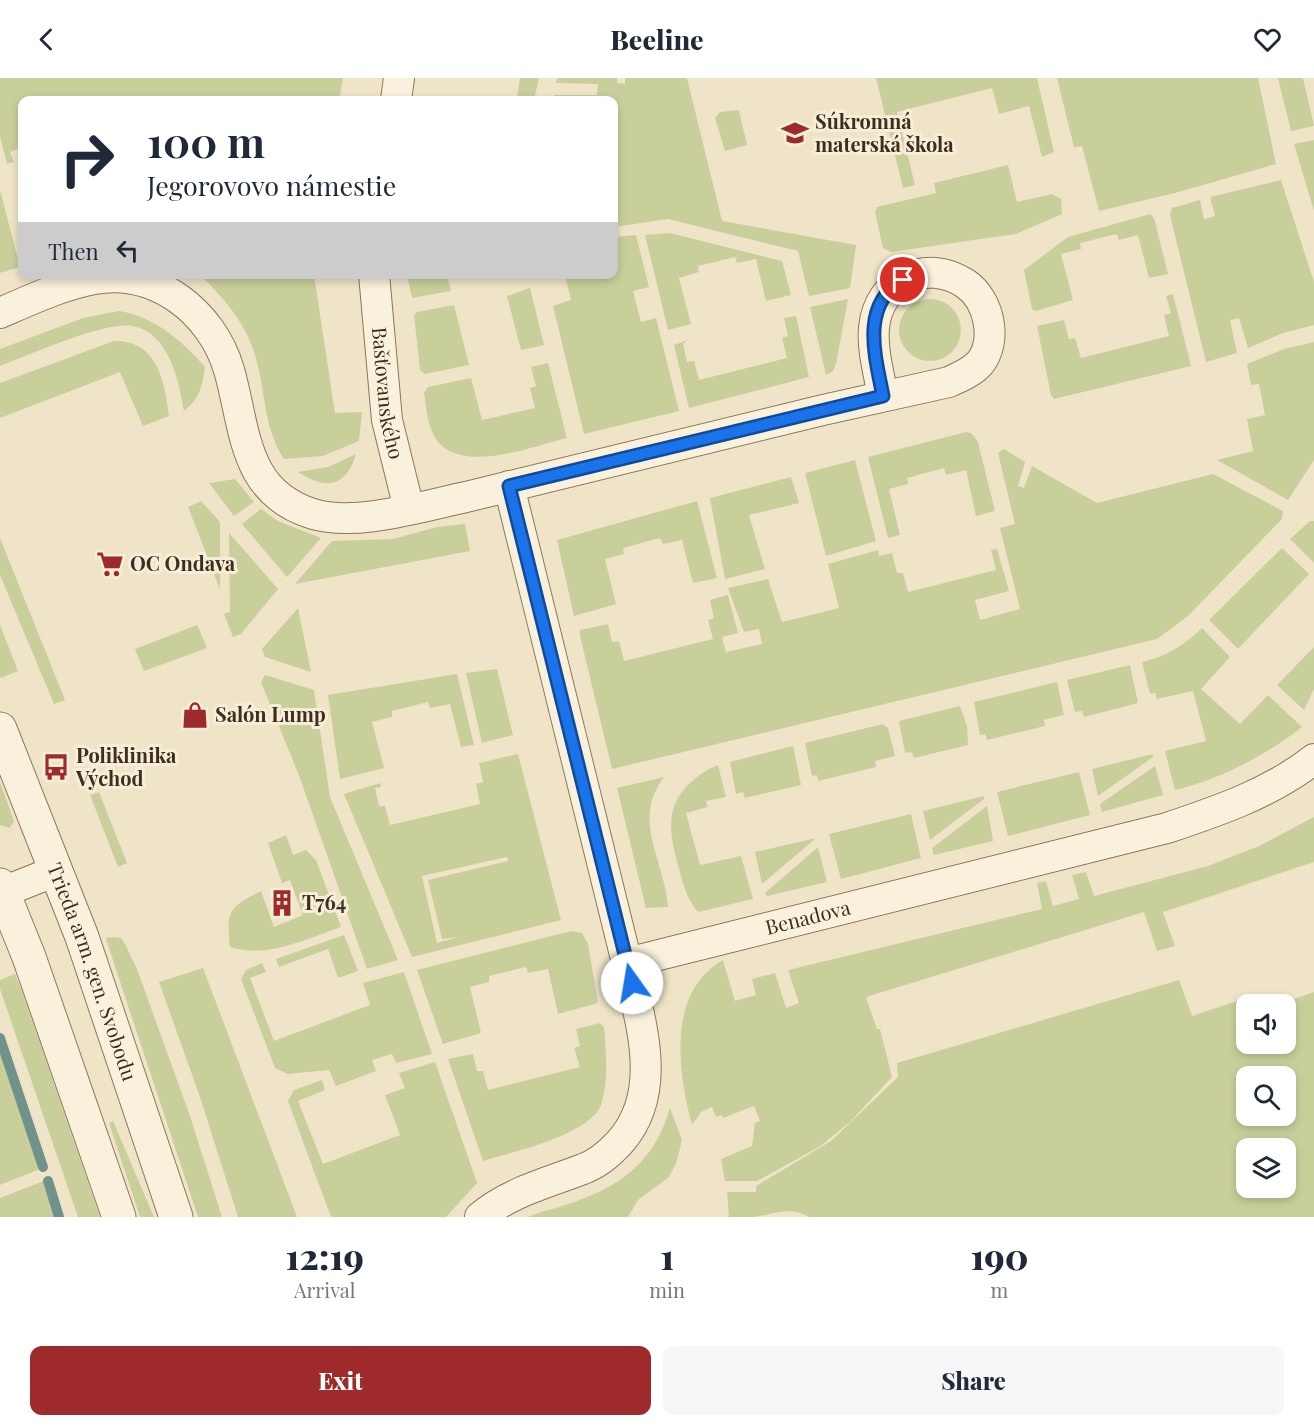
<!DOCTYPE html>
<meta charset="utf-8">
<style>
body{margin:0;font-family:"Playfair Display",serif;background:#f6f6f7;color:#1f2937;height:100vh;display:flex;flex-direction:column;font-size:22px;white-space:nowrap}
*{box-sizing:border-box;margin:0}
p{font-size:20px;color:#747a83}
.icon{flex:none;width:33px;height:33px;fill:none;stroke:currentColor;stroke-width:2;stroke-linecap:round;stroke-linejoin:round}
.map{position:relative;height:1139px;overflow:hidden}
.details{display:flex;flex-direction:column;background:#fff;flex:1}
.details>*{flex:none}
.banner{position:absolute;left:18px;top:18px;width:600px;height:183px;border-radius:12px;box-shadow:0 3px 9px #0003;background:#fff;color:#1f2937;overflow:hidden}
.tools{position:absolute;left:1236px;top:916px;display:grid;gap:12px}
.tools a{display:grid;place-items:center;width:60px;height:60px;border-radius:12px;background:#fff;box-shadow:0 3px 9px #0003;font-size:30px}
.pin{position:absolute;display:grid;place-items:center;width:51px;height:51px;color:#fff;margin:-26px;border:3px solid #fff;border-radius:50%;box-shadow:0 2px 6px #0007}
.me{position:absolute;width:66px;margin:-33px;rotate:347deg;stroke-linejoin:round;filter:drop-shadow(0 0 4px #0008)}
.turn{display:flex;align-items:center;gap:21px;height:126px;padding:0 30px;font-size:27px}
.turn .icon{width:78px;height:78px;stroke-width:2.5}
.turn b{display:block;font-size:42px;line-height:51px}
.then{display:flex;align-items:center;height:57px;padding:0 30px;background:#0003;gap:12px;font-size:22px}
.eta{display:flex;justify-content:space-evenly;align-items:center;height:102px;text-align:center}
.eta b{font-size:36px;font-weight:800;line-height:42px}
.cta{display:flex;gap:12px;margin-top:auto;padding:12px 30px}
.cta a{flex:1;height:69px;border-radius:12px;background:#9e2a2b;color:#fff;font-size:24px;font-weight:800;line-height:69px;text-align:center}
.cta a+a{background:#f6f6f7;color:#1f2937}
header{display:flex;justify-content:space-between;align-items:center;height:78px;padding:0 30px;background:#fff;font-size:27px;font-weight:800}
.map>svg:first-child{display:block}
</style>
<header><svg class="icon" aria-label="back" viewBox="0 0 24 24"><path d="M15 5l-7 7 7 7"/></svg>Beeline<svg class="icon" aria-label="heart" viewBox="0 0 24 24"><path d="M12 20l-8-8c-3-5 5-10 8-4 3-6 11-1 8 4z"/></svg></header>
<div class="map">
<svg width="1314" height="1139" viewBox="0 0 1314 1139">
<rect width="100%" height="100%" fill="#f0e4c8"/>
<g fill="#c9cf9b" fill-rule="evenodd">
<polygon points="0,0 343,0 339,22 22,22 22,69 10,74 14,84 7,86 0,58"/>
<polygon points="520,0 539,0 534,22 517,20"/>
<polygon points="557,0 617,0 617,5 625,6 625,0 687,0 722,143 856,167 850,210 809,218 798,173 668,141 614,149 614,22 553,22 554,17 597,17 598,6 556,5"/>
<polygon points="876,0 1037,0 1054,74 1042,79 1029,28 999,36 992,10 897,34 915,107 903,110"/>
<polygon points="1057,0 1258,0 1276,86 1175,115 1099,133 1082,68 1074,69"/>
<polygon points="1278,0 1303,0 1314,48 1291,53"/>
<polygon points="739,32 747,67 725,73 715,40 720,34"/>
<polygon points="1314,62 1314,133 1294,66"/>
<polygon points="1008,87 1017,124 1052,116 1061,121 1062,136 1016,156 891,174 883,170 875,134 877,129 936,115 934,105"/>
<polygon points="1281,102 1314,204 1314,247 1283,255 1248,270 1239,240 1230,242 1237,275 1206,284 1170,137 1172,130 1200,122 1204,141 1215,138 1210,119"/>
<polygon points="0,112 20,189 0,195"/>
<polygon points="1150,136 1154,140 1168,196 1149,200 1138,157 1119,162 1117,156 1080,165 1081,171 1061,176 1073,222 1036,233 1032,231 1024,192 1068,159"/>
<polygon points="670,155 782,183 791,217 766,223 756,181 737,185 735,179 698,188 699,194 679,200 691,246 668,252 645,157"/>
<polygon points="636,157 649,209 633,213 641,244 656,240 679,333 584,356 553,228 571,222 565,197 614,196 614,159"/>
<path d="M200 197H314L335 335 362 334 359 363 323 378 284 381C262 348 266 307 253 271 243 242 222 218 200 197Z"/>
<polygon points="407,197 447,197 451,213 412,220"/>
<polygon points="530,210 544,267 521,272 507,218"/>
<polygon points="1173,216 1191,288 1054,321 1051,317 1037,248 1064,242 1069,261 1075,260 1081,280 1169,258 1164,237 1171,235 1166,218"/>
<circle cx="930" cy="252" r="31"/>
<polygon points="848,221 836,286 833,293 826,297 810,229"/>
<polygon points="454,227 469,287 425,296 420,292 414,237 417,234"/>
<path d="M119 233C155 239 181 262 205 289 202 309 200 320 184 333 179 303 169 254 132 248 105 243 29 277 0 288V271L83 240Z"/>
<polygon points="796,238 809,299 689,330 674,267 688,262 683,266 687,284 694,283 699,302 787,280 782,260 788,258 784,240"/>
<path d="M114 263C157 262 165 303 169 338L143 348 120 294 0 340V305Z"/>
<polygon points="1314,264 1314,382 1288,422 1217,382 1253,373 1247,341 1265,337 1259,306 1251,307 1247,286 1284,271"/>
<path d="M548 285 567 360C530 369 449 402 431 351 427 340 426 327 424 315L428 309 471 300 482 342 535 330 530 310 536 308 531 289Z"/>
<polygon points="966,354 971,355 978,364 995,433 976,438 966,392 946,397 944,390 907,400 908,406 889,411 900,457 888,460 868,379"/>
<polygon points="1004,371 1025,384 1018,408 1024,410 1032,388 1097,425 1213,396 1283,433 1282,441 1188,538 1157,561 612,691 580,558 580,552 608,546 612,564 619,563 624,583 713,561 708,542 714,540 710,522 728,517 738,555 722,559 726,574 762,566 759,551 744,554 728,510 768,501 782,544 839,530 828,486 878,472 879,478 892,475 897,495 903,495 908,514 996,492 991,472 997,471 1009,513 975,522 980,542 1020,531 1000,450 1015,446 998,375"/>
<path d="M356 376C346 410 325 412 298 394L328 389Z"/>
<polygon points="855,382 876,463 826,478 805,395"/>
<polygon points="791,399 799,425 749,437 765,491 725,501 710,420"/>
<polygon points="235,401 254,424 234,438 209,405"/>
<polygon points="201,423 220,444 220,511 188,429"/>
<polygon points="697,423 717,500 693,505 682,462 663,466 660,460 623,470 624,476 605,481 616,526 574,538 557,462"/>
<polygon points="261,431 278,443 321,460 287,499 242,446"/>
<polygon points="1310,443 1314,443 1314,485 1290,461"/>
<polygon points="465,446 470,473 295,506 332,463 393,461 437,449"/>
<polygon points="229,455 278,511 241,556 233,559 224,536 230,534"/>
<polygon points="0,460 65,622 54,626 0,497"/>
<polygon points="1282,470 1309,496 1238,571 1209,542"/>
<polygon points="298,530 311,594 265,579 262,571"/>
<polygon points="0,547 18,593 1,600 0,598"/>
<polygon points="197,547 207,570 144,593 135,571"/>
<path d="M1202 550 1230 579 1201 611 1240 646 1268 617 1302 649C1266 677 1219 702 1175 712L1165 673 1206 663 1193 613 1157 621 1155 615 1150 616 1142 584C1166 579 1184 567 1202 550Z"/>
<polygon points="1314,569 1314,611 1304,632 1277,607"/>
<polygon points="1130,587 1138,625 1084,639 1082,633 1075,634 1067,602"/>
<polygon points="497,591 513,657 482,665 466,595"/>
<polygon points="457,596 474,667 461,669 450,626 430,630 428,624 392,633 392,639 372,644 384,690 340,701 328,617"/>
<polygon points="265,597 314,612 330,719 398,882 367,891 300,700 261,604"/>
<polygon points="1057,604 1064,637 1044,642 1045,648 987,662 985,656 980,657 974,624"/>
<polygon points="960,628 967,648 968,667 914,680 912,674 905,675 899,643"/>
<polygon points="883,646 888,650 895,678 875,683 876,689 818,703 817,697 812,698 805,665"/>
<polygon points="793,668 801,707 745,720 743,714 736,716 730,684"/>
<path d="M518 676 561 842 412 879 344 716 380 705 381 709 375 710 379 728H385L390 747 480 726 476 706 483 704 479 685ZM507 779 508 783 428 802 442 861 459 859 437 865 422 798Z"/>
<polygon points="1153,676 1153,679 1098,718 1092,691"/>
<path d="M718 687 726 719 706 723 708 729 686 735 700 787 741 778 753 821 698 834C686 820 683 805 678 787 670 756 664 729 690 705 698 698 707 691 718 687Z"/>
<polygon points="1155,688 1163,717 1102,734 1100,726"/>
<polygon points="1079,694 1090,737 1008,758 997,714"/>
<path d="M664 699C631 743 665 782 668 829L646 830 617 710Z"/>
<polygon points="0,704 14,743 10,750 0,747"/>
<polygon points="99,714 127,785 118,789 90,717"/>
<polygon points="984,718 984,721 930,762 923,733"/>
<polygon points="987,728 993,763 934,777 932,770"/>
<polygon points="911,736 921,780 841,801 829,756"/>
<path d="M1314 739V784L1163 834 1175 868 1157 873 1144 834 866 919 877 951H880L892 999 850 1044 819 1069 757 1103H725L721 1081 752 1068 755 1045 760 1043 754 1028 723 1040 721 1037 716 1039 712 1029 701 1034 692 1047C678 995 666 914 723 882L735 923 756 917 752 901 775 895 786 930 799 925 788 892 1042 831 1037 805 1046 803 1053 828 1079 821 1072 797 1086 794 1094 818 1208 788 1259 768Z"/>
<path d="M286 757 293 777 306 772 316 782 341 849C306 861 267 881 230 869 226 833 229 829 261 813L274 849 303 837 290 802 282 805 268 765Z"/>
<polygon points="816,760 814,762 762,806 755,774"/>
<polygon points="818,769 827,804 767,818 765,815"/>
<polygon points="571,853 582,855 588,866 598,925 558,936 548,891 528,895 526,889 489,898 489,904 470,909 481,955 443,966 417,892"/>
<polygon points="344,857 358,893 338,900 328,871 279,889 276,881"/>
<polygon points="115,859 121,860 125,866 137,891 190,1038 222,1139 198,1139 107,864 106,860"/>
<polygon points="262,885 266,894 250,900 274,963 370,927 363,905 404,894 432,976 396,985 392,976 372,982 376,993 336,1008 329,992 288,996 275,990 241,901 246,892"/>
<polygon points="203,890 297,1139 238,1139 200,1019 159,904"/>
<polygon points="15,896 23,916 100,1139 78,1139 0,911 0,902"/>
<path d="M1179 902 1192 938 1252 918 1235 941 1246 938V966H1286V927H1277L1314 914V1139H809C787 1127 774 1137 753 1139 745 1139 737 1139 729 1139L727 1114H756V1108L831 1063 898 999 897 985ZM1246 999H1286V1038H1246ZM1246 1071H1286V1110H1246Z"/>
<path d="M600 945 604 949C606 974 609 1002 601 1027 590 1057 512 1074 483 1083L448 981 473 976 477 993H483L488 1012 580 989 574 970 580 968 576 951Z"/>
<polygon points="0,966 40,1091 0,1107"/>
<polygon points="435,984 477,1105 446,1139 331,1139 288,1023 294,1012 322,1002 325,1012 298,1023 323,1086 400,1057 385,1017 405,1010 399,995"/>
<path d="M670 1030 682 1062 677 1083 669 1099 638 1122 628 1139H528C541 1133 555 1131 568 1126 620 1109 654 1085 670 1030Z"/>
<polygon points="113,1043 154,1139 140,1139 109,1045"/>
<polygon points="44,1103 56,1139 0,1139 0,1120"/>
</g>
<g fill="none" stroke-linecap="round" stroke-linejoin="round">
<g stroke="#6f938a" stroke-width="10">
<polyline points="0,960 43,1089"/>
<polyline points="48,1103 59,1139"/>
</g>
<defs>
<g id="minor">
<polyline points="396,22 399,0"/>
<path id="s1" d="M374 196 387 342 409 431"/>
<path d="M0 235C30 222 62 207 94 201 156 190 212 234 229 292 246 351 242 414 313 436 356 449 423 428 466 419L823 332 949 304C960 299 972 294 980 285 998 262 989 222 966 206 926 179 878 203 874 250 872 272 879 296 883 318"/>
<polyline points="509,408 627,885"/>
<polyline points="0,815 56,793"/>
<path id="s2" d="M480 1139C510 1114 547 1105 583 1091 597 1086 610 1075 620 1064 665 1013 640 943 627 885L1167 750C1218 733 1271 715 1314 681"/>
</g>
<g id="tertiary">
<path id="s3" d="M0 651 82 859 176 1139"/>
<polyline points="0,807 29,879 119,1139"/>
</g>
</defs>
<use href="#minor" stroke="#8d765c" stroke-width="32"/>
<use href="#tertiary" stroke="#8d765c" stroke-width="35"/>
<use href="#minor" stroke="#faf1dc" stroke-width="30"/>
<use href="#tertiary" stroke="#faf1dc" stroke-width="33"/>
</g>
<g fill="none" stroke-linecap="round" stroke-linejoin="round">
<defs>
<path id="route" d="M632 905 509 408 883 318C875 278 860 226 903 202"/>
</defs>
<use href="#route" stroke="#114b97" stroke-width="15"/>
<use href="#route" stroke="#1a73e8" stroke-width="10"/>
</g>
<defs>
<symbol id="school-bare" viewBox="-9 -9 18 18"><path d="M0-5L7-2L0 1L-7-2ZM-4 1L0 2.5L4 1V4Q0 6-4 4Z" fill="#9e2a2b" stroke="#f7eed8" stroke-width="2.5" paint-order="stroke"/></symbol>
<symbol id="supermarket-bare" viewBox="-9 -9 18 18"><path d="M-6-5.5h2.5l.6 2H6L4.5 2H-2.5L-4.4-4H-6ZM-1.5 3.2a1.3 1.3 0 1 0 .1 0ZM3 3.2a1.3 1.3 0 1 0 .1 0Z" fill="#9e2a2b" stroke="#f7eed8" stroke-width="2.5" paint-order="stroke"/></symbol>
<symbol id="shop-bare" viewBox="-9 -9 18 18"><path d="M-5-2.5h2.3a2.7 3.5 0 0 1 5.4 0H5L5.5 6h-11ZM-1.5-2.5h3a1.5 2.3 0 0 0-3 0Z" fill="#9e2a2b" stroke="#f7eed8" stroke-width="2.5" paint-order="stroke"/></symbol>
<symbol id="bus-bare" viewBox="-9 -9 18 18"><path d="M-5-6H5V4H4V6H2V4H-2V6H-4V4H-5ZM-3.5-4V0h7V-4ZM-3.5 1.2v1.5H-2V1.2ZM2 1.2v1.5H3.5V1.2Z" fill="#9e2a2b" stroke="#f7eed8" stroke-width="2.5" paint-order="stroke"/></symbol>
<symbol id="building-bare" viewBox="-9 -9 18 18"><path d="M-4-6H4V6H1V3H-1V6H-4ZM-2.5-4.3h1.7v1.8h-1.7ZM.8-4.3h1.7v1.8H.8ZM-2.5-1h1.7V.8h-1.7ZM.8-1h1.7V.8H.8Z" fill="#9e2a2b" stroke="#f7eed8" stroke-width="2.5" paint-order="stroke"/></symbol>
</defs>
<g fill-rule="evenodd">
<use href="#school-bare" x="776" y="36" width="38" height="38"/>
<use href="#supermarket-bare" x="91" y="467" width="38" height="38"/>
<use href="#shop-bare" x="176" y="618" width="38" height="38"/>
<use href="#bus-bare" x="37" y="670" width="38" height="38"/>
<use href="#building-bare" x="263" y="806" width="38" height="38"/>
</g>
<g text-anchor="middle" stroke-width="6" stroke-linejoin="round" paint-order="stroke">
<g font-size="20" font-weight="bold" fill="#3d2e20" stroke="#f7eed8" text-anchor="start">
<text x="815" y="51">Súkromná<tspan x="815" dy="23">materská škola</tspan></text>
<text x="130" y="493">OC Ondava</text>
<text x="215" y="644">Salón Lump</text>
<text x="76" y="685">Poliklinika<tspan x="76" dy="23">Východ</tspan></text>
<text x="302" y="832">T764</text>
</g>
<g font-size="20" fill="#3d2e20" stroke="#f7eed8">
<text dy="7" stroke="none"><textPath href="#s1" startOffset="120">Bašťovanského</textPath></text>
<text dy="7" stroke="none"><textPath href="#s2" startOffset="534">Benadova</textPath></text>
<text dy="7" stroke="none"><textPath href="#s3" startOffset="260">Trieda arm. gen. Svobodu</textPath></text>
</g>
</g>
</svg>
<div class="tools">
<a><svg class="icon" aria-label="sound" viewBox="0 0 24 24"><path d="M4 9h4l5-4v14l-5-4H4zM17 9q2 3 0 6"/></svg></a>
<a><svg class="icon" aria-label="search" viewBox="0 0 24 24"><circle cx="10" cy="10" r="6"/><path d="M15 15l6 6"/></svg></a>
<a><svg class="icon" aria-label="layers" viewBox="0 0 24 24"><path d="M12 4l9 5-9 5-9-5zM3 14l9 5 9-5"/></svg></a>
</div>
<div class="pin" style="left:903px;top:202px;background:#d93025"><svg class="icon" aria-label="arrive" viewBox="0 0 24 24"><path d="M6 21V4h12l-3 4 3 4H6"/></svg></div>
<svg class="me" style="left:632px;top:905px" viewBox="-20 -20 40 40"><circle r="19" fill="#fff"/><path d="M0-13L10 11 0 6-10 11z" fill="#1a73e8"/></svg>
<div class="banner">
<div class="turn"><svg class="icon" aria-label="right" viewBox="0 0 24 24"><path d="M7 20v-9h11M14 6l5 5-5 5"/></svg><div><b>100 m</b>Jegorovovo námestie</div></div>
<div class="then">Then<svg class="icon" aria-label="left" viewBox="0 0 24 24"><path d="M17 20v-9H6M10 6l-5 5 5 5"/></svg></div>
</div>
</div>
<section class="details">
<div class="eta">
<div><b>12:19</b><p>Arrival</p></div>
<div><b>1</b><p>min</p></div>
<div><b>190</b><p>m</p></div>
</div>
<div class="cta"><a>Exit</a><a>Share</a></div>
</section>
